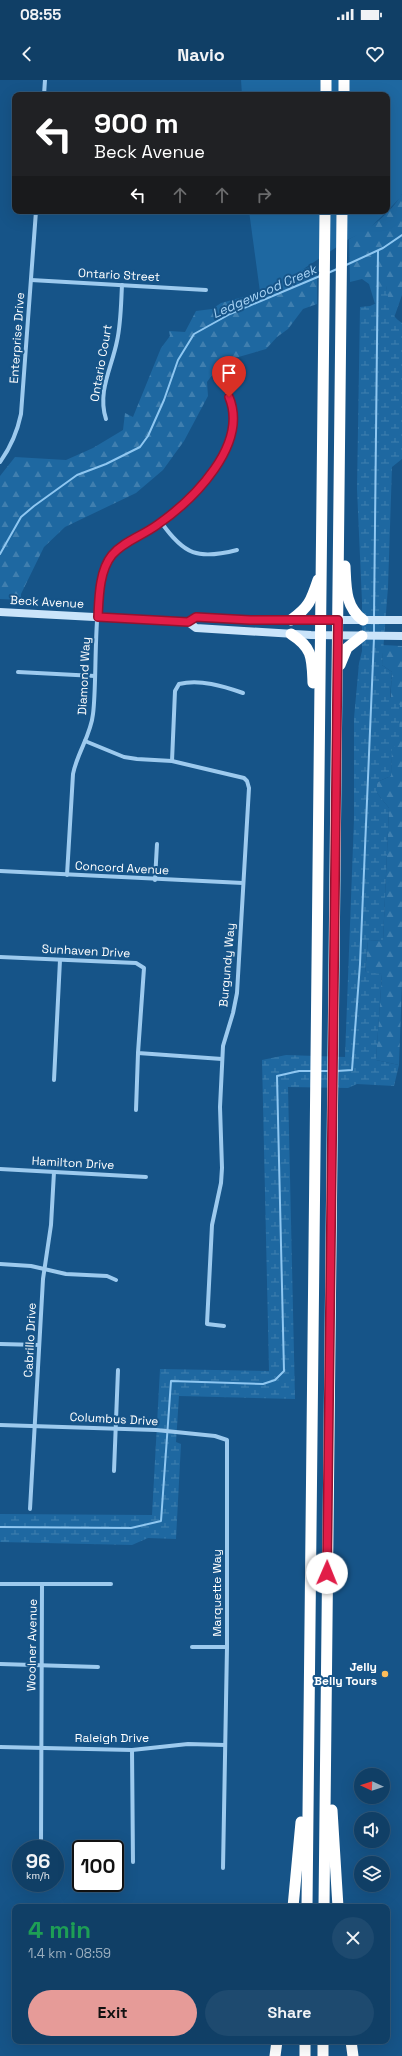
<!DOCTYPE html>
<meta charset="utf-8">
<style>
body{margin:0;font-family:"Space Grotesk",sans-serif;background:#1e4a6f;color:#f1f3f6;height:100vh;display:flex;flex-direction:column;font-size:15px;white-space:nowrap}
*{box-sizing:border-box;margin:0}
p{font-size:13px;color:#9cafbf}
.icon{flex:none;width:22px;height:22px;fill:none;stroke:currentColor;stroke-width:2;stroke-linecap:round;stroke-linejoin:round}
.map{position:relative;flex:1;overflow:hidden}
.drawer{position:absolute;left:12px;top:1824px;width:378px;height:140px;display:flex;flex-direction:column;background:#103f66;border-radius:8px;box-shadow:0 4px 16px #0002,0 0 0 1px #30587a}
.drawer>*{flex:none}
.top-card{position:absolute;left:12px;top:12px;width:378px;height:122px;border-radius:8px;box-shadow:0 4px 16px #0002,0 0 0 1px #30587a;background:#202124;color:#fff;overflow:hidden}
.needle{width:26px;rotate:273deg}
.fabs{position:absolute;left:354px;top:1688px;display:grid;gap:8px}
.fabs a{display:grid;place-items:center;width:36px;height:36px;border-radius:50%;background:#103f66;box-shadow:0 4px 16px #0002,0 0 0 1px #30587a;font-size:20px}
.speed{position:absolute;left:12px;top:1760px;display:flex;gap:8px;font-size:20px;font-weight:700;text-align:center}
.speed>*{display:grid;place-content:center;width:52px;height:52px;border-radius:50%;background:#103f66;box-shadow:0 4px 16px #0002,0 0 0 1px #30587a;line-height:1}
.speed small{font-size:10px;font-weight:400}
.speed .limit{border:2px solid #111;border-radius:6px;background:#fff;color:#111}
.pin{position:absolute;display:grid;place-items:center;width:34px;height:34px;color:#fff;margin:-41px -17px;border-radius:50% 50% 50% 0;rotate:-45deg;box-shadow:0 0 4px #0007}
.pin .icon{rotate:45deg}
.me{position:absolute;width:44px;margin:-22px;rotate:1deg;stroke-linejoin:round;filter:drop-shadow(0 0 3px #0008)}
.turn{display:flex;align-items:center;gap:14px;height:84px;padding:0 16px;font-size:18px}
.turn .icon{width:52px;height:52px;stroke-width:2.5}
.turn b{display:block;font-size:28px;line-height:34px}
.lanes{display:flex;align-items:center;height:38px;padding:0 16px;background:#0003;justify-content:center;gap:20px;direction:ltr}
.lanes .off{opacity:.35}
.round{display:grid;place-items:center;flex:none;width:42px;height:42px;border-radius:21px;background:#1e4a6f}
.overview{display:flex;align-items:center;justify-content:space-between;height:68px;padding:0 16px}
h1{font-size:24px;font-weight:600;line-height:30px;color:#1e9e55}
.action{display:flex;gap:8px;margin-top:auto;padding:8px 16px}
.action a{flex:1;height:46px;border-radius:24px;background:#e69b98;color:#111;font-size:16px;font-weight:600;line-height:46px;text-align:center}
.action a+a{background:#1e4a6f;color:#f1f3f6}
.status{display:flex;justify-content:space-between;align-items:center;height:28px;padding:0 20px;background:#103f66;direction:ltr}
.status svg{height:11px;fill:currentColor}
header{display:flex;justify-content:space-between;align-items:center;height:52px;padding:0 16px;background:#103f66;font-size:18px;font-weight:600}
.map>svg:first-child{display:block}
</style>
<div class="status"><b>08:55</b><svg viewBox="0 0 49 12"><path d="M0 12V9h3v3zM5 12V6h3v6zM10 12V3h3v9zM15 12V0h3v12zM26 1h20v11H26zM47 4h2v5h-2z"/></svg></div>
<header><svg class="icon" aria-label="back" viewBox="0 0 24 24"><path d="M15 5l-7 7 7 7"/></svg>Navio<svg class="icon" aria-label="heart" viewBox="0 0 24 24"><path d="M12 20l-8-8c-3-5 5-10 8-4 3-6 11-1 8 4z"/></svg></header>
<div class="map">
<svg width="402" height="1976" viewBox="0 0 402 1976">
<defs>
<pattern id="forest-firs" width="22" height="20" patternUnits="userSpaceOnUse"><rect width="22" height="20" fill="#1e68a1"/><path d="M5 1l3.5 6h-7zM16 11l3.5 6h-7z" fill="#407faf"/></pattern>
<pattern id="wetland-marsh" width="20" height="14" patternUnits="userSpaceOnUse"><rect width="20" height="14" fill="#1e68a1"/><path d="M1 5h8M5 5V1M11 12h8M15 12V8" fill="none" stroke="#407faf"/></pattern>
</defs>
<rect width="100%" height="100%" fill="#165488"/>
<polygon fill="#1e68a1" points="241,0 402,0 402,114 400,118 367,151 349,159 273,209 260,212 249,131 387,131 387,15 242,15"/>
<g fill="url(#forest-firs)">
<path d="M402 114V215L394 238 389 228 386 206 379 221 375 224 369 204 362 199 350 202 349 159C370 149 390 134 402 114Z"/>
<polygon points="317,185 317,224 303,229 288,249 277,257 266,269 235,278 225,289 212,295 207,302 208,316 184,361 163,390 136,413 65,447 44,467 21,514 21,520 0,519 0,396 15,377 66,380 93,368 123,350 125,333 133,337 161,268 170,256 169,251 185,252 196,231 212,229 221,223 273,209 303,189"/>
<path d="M383 565 402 566V903L399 985 376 980 382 894 365 893 368 860 383 861 389 728 377 713V702L391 696C392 661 389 627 392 592L382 585Z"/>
</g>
<path fill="url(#wetland-marsh)" d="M386 206C390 223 387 233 402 243V379L392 387 388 507 382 585 392 592 390 617 400 625 399 665 392 667 391 696 377 702V713L389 728 383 861 368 860 365 892 382 894 376 980 399 985 394 1006 357 1004 348 1008 288 1007 295 1319 179 1316 176 1362 181 1364 176 1459 148 1458 132 1465 0 1462V1434L152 1435 160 1289 269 1291 262 980 286 975 345 977 354 739V638L359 583 362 571V522L357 409 360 227 370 226 379 222 378 207Z"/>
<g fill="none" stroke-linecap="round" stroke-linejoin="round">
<g stroke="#8fc7f1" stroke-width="2">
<polyline points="344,186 383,168 402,155"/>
<polyline points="328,193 337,189"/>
<polyline points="0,474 21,437 34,426 77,395 106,384 140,367 148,356 164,320 178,280 194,254 230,234 320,196"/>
<polyline points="374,538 378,171"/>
<polyline points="374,554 374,542"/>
<polyline points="319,991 329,991"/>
<polyline points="337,991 352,990 360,884 374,558"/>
<polyline points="0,1447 131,1448 161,1441 171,1301 263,1304 275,1300 284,1291 277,996 299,991 313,991"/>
</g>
<g stroke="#9dcaee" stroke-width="4">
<polyline points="44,15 45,0"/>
<polyline points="31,200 206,210"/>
<path d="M106 339C97 312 112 287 117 261 121 243 121 223 122 205"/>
<path d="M0 382C11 367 17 353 21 334L36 131"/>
<path d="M161 442C184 475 198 480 237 470"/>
<polyline points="18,592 95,596"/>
<polyline points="85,661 124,677 137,679 172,681 244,698 247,701 249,708 237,913 233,933 223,966 220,1027 222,1088 221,1103 212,1145 207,1244 224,1246"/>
<path d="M172 681 175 611 179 604C200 599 223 606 243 613"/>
<polyline points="0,791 243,803"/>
<path d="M67 795 73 694C77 673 91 655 93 634 98 597 91 504 111 476 122 461 142 456 156 446 186 426 232 380 234 342 234 329 230 319 225 307"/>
<polyline points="155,800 157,764"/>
<polyline points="0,877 136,883 144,888 138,973 222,979"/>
<polyline points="54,1000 60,880"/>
<polyline points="136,1030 138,973"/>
<polyline points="0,1089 146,1097"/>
<polyline points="0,1184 31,1186 66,1194 107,1196 116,1200"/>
<polyline points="0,1264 39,1265"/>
<polyline points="0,1345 156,1350 215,1356 227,1360 227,1567 223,1788"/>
<polyline points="114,1391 118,1290"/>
<polyline points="30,1429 43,1199 51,1145 54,1092"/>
<polyline points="0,1504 111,1504"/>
<polyline points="192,1567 227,1567"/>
<polyline points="0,1584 98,1587"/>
<polyline points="0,1667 132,1670 188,1664 225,1665"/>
<polyline points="132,1670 133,1782"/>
<polyline points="41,1769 42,1505"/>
</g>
<g stroke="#cae4fa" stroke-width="8">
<polyline points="0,532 188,542 196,548 311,555 402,556"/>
<polyline points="188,542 197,537 250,540 402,540"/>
</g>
<g stroke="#fff" stroke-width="11">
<polyline points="326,15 326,0"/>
<polyline points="344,15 344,0"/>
<path d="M345 486C346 507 345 527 363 540"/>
<path d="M291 540C309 527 311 521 318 500"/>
<path d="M291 554C313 568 312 578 313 603"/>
<polyline points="340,585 347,568 362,556"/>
<polyline points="332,1730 338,1827"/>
<polyline points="293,1827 301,1742"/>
<polyline points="307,1827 325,131"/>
<polyline points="324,1827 342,131"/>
<polyline points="351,1961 353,1976"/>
<polyline points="275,1976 277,1961"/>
<polyline points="305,1976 305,1961"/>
<polyline points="323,1976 323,1961"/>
</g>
</g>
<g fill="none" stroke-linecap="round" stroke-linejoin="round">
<defs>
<path id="route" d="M229 317C249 365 193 420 157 445 142 456 124 461 112 475 99 491 99 518 98 537L188 542 196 537 250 540H338L327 1493"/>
</defs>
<use href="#route" stroke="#92132f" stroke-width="10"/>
<use href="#route" stroke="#e11d48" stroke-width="7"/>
</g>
<circle fill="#ffbd5a" stroke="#165488" stroke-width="1.5" cx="385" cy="1594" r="4"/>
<g text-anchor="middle" stroke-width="4" stroke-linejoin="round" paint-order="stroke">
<g font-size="12" fill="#fff" stroke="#165488">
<text transform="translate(119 195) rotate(3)" y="4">Ontario Street</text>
<text transform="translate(17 258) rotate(-86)" y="4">Enterprise Drive</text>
<text transform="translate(101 283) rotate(-80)" y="4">Ontario Court</text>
<text transform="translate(47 522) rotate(3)" y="4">Beck Avenue</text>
<text transform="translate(84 596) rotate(-87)" y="4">Diamond Way</text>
<text transform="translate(122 788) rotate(3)" y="4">Concord Avenue</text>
<text transform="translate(86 871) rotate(3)" y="4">Sunhaven Drive</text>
<text transform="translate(227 885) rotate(-85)" y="4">Burgundy Way</text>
<text transform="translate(73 1083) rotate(3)" y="4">Hamilton Drive</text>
<text transform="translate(30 1260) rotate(-87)" y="4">Cabrillo Drive</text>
<text transform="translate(114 1339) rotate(3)" y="4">Columbus Drive</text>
<text transform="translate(217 1513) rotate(-90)" y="4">Marquette Way</text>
<text transform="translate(32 1565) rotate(-89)" y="4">Woolner Avenue</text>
<text x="112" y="1662">Raleigh Drive</text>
</g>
<g font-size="12" font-weight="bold" fill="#fff" stroke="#165488" text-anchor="end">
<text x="377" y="1591">Jelly<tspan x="377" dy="14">Belly Tours</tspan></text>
</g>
<g font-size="13" font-style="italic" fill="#a8d4f6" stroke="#165488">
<text transform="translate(264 211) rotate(-24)" y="5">Ledgewood Creek</text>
</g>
</g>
</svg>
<div class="fabs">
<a><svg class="needle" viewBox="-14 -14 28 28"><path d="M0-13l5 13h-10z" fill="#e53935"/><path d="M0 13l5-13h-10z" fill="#9cafbf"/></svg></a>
<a><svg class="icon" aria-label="sound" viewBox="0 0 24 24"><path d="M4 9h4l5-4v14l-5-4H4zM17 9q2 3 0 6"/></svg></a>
<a><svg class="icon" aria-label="layers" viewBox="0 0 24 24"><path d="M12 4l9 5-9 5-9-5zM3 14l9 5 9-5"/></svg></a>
</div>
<div class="speed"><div>96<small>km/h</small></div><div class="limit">100</div></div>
<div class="pin" style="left:229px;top:317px;background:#d93025"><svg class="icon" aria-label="arrive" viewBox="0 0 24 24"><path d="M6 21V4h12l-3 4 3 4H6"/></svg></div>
<svg class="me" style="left:327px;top:1493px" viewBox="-20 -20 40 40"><circle r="19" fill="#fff"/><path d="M0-13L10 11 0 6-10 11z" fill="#e11d48"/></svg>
<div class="top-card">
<div class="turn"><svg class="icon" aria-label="left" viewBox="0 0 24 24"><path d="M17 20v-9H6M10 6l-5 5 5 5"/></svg><div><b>900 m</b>Beck Avenue</div></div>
<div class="lanes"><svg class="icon" aria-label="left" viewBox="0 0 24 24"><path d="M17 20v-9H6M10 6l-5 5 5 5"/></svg><svg class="icon off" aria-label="ahead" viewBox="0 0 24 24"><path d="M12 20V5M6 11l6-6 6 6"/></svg><svg class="icon off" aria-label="ahead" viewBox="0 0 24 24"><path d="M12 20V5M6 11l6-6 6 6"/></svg><svg class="icon off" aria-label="right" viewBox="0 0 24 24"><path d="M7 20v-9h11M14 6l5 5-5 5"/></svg></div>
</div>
<section class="drawer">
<div class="overview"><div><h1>4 min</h1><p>1.4 km · 08:59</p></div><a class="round"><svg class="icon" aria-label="close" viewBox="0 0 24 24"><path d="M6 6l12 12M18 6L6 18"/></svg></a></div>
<div class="action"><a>Exit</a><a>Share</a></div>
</section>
</div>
